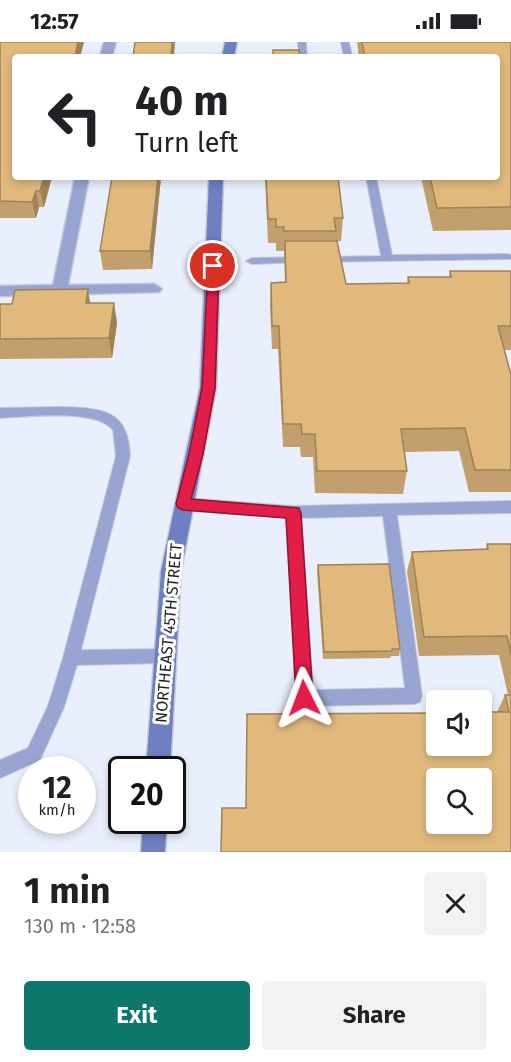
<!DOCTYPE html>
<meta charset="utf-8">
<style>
body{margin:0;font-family:"Fira Sans",sans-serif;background:#f2f2f2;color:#202124;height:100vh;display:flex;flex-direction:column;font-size:22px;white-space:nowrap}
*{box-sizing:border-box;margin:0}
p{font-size:20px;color:#757577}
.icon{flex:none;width:33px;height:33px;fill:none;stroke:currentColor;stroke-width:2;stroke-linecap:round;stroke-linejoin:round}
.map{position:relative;height:810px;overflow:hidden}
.drawer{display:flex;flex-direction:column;background:#fff;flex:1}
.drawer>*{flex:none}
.banner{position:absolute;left:12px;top:12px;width:488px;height:126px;border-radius:6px;box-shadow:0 3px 9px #0003;background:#fff;color:#202124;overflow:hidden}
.tools{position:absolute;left:426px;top:648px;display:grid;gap:12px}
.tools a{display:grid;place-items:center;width:66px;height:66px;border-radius:6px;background:#fff;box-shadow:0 3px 9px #0003;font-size:30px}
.speed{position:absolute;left:18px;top:714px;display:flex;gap:12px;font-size:30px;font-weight:700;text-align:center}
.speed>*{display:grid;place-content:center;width:78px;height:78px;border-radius:50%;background:#fff;box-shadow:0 3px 9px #0003;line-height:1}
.speed small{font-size:15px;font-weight:400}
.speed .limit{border:3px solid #111;border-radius:9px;background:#fff;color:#111}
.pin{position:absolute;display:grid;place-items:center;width:51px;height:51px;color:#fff;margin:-26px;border:3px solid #fff;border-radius:50%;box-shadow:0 2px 6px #0007}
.me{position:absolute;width:66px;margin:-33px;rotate:357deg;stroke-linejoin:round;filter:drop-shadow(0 0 4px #0008)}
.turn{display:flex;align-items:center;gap:21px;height:126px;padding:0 24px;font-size:27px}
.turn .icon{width:78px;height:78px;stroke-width:2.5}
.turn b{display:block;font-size:42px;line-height:51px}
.round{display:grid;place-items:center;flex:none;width:63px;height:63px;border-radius:6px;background:#f2f2f2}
.headline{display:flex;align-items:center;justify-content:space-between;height:102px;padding:0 24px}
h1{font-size:36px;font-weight:700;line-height:45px}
.primary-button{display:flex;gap:12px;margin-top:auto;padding:12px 24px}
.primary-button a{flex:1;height:69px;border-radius:6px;background:#0f766e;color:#fff;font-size:24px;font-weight:700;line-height:69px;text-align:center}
.primary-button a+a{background:#f2f2f2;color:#202124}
.status{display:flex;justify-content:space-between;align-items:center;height:42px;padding:0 30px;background:#fff;direction:ltr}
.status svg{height:16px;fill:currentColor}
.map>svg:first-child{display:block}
</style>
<div class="status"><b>12:57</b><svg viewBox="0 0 49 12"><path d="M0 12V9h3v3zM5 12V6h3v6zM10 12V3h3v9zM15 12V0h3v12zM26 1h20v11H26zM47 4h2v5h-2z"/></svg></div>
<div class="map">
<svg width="511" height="810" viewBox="0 0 511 810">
<rect width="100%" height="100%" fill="#eaeffd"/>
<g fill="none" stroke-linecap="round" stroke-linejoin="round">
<defs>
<g id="lane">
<polygon points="298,0 306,0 307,15 299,15"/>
<polygon points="341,0 349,0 352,15 344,15"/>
<polygon points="366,135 376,135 392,213 507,212 511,213 511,217 319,220 319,216 323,215 381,214"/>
<polygon points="300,215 306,218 304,220 252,222 246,219 252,216"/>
<path d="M59 365C99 366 129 366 130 414L81 608 165 607 171 609 173 614 171 619 165 621 77 623 64 665 40 718 0 736V718L28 706 48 664 63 616 116 414 113 388C95 366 27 375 0 376V366Z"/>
<path d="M183 456 293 464 511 459V471L397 473 422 654 420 660 414 662 305 664 299 662 297 656 286 475 183 468 178 466 176 462 178 458ZM383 474 405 646 313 648 301 476Z"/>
</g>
<g id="street">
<polygon points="104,0 116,0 112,15 100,15"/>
<polygon points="75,135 89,135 68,243 154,242 162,247 159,250 0,254 0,244 53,243"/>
</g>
<g id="secondary">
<polygon points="225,0 237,0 234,15 222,15"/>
<polygon points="209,135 223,135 216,346 181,529 170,728 146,728 161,529 200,346"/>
<polygon points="143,778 167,778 165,810 141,810"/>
</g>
</defs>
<use href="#lane" stroke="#c5cad6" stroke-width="2"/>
<use href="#street" stroke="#c5cad6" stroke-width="3"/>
<use href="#secondary" stroke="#c5cad6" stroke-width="3"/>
<use href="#lane" fill="#98a5d2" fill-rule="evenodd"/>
<use href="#street" fill="#98a5d2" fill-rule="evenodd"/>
<use href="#secondary" fill="#6f80c2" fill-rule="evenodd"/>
</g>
<g fill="#c29f6c">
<polygon points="0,0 84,0 80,15 15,15 52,135 44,165 39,165 36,176 0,176"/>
<polygon points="357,0 511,0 511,188 433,189 421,135 496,135 496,15 359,15"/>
<polygon points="161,135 152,227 103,228 100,209"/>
<polygon points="265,135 338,135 343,176 341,199 337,199 346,242 407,241 408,235 449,235 450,229 511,229 511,308 504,308 511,333 511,450 469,450 459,409 405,410 407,429 403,452 315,451 313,415 301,415 300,405 283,405 278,307 272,307 270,264 271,241 285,240 284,213 284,209 276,209 276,201 268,201"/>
<polygon points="114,261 117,281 112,316 0,317 0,262"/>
<polygon points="487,502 511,502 511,810 246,766 497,670 505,653 508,653 499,613 419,614 407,529 412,510 486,507"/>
<polygon points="318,523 400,607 399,614 391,614 390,616 323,617 317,530"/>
</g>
<g fill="#9e8258">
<polygon points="78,0 84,0 80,15 75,15"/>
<polygon points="172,0 175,0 174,15 171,15"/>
<polygon points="44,135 52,135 44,165 40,149"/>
<polygon points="158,135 161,135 152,227 150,209"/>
<polygon points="36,149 39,165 36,176 32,160"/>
<polygon points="88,247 91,267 86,261"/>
<polygon points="114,261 117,281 112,316 109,296"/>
</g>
<g fill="#e1b97d" stroke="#9e8258" stroke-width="1.5" fill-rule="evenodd">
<polygon points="0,0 78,0 75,15 15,15 15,135 44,135 40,149 36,149 32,160 0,159"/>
<polygon points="135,0 172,0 171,15 133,15"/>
<polygon points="362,0 511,0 511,165 437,166 430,135 496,135 496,15 365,15"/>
<polygon points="273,8 299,8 300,15 273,15"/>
<polygon points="112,135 158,135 150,209 100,209"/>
<polygon points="266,135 338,135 343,176 334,176 336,189 284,189 284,185 276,185 276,177 268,177"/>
<polygon points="285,199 337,199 346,242 409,241 408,235 451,235 450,229 511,229 511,284 498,284 511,333 511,428 475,428 465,386 401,387 407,429 317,429 315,392 302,392 301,382 283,382 279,284 272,284 271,241 286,240"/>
<polygon points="88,247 86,261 114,261 109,296 0,297 0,262 12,262 15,248"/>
<polygon points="487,502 511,502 511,612 507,594 424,595 412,510 488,507"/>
<polygon points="389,522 400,607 392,607 392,609 324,610 318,523"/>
<path d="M505 653H511V810H221L222 766H246L247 672 436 671V704H482V670H509ZM436 736H482V782H436Z"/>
</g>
<polygon fill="#e11d48" stroke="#92132f" stroke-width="1.5" points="213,221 219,224 215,346 203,412 191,457 299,466 301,471 313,656 310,661 304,664 299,661 296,656 286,476 183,468 178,466 176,462 189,412 202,346 208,224"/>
<g text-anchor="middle" stroke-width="6" stroke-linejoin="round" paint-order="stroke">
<g font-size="16" fill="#1f2027" stroke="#fff">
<text transform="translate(168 591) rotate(-85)" y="6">NORTHEAST 45TH STREET</text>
</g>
</g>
</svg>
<div class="tools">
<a><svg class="icon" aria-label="sound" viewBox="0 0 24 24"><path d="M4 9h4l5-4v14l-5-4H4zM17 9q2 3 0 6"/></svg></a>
<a><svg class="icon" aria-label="search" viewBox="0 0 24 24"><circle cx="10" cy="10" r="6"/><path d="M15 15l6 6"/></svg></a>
</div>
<div class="speed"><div>12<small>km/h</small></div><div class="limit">20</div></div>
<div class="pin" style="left:213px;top:224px;background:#d93025"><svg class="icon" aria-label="arrive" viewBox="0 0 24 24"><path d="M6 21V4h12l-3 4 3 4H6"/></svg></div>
<svg class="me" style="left:304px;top:656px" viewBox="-20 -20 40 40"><path d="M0-17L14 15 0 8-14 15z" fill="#e11d48" stroke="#fff" stroke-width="4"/></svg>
<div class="banner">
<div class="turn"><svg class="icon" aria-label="left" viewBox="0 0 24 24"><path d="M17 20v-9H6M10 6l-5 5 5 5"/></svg><div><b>40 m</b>Turn left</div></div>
</div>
</div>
<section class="drawer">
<div class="headline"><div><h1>1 min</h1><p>130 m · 12:58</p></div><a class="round"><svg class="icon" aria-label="close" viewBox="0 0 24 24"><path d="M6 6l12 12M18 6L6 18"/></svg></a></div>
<div class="primary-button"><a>Exit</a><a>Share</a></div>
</section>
